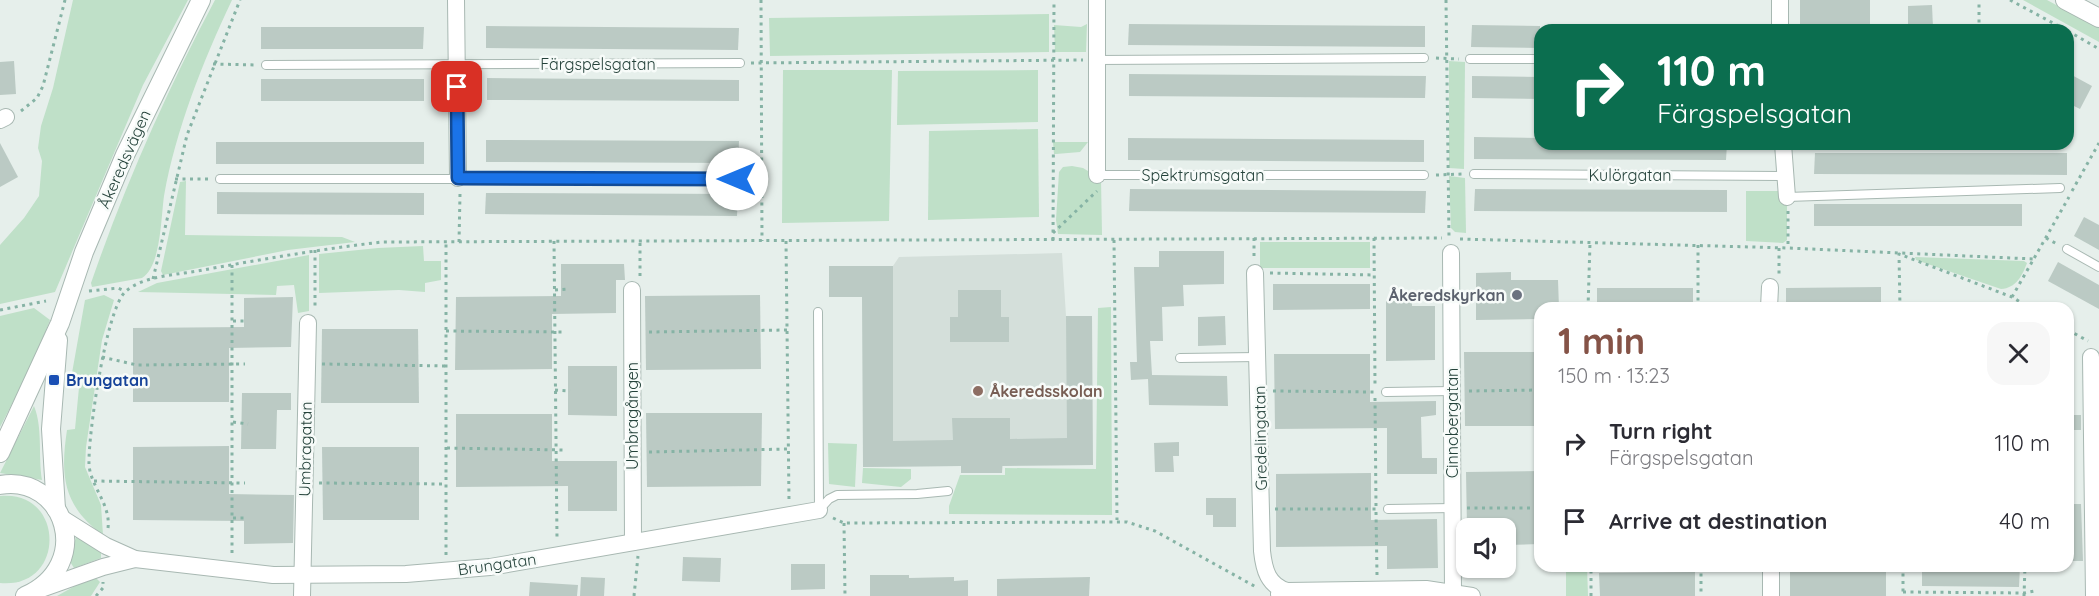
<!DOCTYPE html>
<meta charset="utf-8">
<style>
body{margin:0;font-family:Quicksand,sans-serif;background:#f7f7f7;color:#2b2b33;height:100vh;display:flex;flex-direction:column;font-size:22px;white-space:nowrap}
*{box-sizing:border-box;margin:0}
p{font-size:20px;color:#7c7c81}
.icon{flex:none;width:33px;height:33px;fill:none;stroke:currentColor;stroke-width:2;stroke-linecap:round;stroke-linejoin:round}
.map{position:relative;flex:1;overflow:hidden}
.side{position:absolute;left:1534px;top:302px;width:540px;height:270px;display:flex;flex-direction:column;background:#fff;border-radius:18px;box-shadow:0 2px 4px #0004}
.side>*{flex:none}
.banner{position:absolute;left:1534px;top:24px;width:540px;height:126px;border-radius:18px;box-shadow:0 2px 4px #0004;background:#0b6e4f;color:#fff;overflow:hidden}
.fabs{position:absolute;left:1456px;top:518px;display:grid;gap:12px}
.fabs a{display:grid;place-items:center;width:60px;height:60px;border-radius:12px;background:#fff;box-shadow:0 2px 4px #0004;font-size:30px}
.pin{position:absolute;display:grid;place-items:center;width:51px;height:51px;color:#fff;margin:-26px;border-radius:12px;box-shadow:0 3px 9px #0006}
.me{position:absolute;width:66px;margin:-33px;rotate:270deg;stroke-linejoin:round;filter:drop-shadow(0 0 4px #0008)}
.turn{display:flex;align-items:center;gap:21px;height:126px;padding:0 24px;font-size:27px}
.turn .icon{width:78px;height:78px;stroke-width:2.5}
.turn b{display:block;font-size:42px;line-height:51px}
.round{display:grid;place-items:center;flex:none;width:63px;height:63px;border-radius:18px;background:#f7f7f7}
.headline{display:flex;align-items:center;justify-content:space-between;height:102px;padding:0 24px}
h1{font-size:36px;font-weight:700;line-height:45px;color:#855347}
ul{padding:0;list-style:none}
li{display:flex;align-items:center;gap:18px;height:78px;padding:0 24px}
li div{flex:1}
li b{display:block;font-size:22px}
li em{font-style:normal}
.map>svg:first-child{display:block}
</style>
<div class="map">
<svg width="2099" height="596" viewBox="0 0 2099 596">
<rect width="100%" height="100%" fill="#e6efeb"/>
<polygon fill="#d4dfda" points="1062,253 1066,316 1093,465 1003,466 1002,473 961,473 961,466 863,467 893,297 829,297 829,266 893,266 899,257"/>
<g fill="#bfe0c8">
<polygon points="73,0 188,0 143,85 55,292 0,304 0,245 24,218 39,196 42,161 38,148 41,126 53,88"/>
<path d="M215 0H232C203 61 176 129 164 196 161 217 161 267 142 278L92 287 91 283C125 185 166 92 215 0Z"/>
<polygon points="2023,0 2047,0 2099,28 2099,42"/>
<polygon points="1049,14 1049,52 770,56 769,18"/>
<polygon points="1087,24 1086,52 1055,52 1054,25 1081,27"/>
<polygon points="1449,61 1465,62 1464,169 1449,168"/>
<polygon points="783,70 892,70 889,221 782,223"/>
<polygon points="1038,70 1038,122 897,125 898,71"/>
<polygon points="1038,129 1039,217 928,220 929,131"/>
<polygon points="1053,142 1088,142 1080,152 1056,154 1054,154"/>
<polygon points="1072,166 1083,168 1101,179 1102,235 1058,234 1056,220 1059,172 1063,167"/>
<polygon points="1449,176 1465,178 1466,233 1455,232 1451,228"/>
<polygon points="186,181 185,235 342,237 355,242 288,250 163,275 161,271 180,182"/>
<polygon points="1746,191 1778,191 1787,203 1787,240 1783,243 1746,241"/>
<rect x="1260" y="242" width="110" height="26"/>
<polygon points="423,246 424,261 441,261 441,280 425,283 425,292 399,290 319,293 319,254 378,248"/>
<polygon points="309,255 309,311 298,313 294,285 277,286 276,295 138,292 157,283"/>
<path d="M1915 257 2024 261 2027 263C2022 276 2016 288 2001 289L1916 260Z"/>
<path d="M104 295 114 300 102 340 86 447 85 467 101 505 103 535C63 506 60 476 67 430L75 429 80 377 72 373 85 300Z"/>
<polygon points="1111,307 1112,515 949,514 949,506 960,475 1005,475 1005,468 1096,469 1098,308"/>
<polygon points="34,308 50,320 33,364 0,427 0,316"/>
<path d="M34 406C43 428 38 456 42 480L0 473Z"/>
<polygon points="828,443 857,444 855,487 829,484"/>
<polygon points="863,468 911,469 911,479 901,487 862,483"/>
<path d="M0 496C65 489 67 589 0 583Z"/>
<polygon points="76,537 79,537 101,552 101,558 74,568 69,560"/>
<polygon points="1566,566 1587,566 1588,596 1566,596"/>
<polygon points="96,578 100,582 91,596 57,596 82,582"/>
</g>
<g fill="#bbcac4">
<rect x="1800" y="0" width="70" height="26"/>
<polygon points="1932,5 1933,28 1908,28 1908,6"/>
<polygon points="1129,24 1425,26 1425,47 1128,45"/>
<polygon points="1472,25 1540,26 1540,48 1471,47"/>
<polygon points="486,26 739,28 738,50 486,48"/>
<polygon points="261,27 424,27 423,49 261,49"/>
<polygon points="14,61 16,94 0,95 0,62"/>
<polygon points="2068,73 2092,86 2080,109 2068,103"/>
<polygon points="1129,74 1426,76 1425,98 1129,96"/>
<polygon points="1472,76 1540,77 1540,99 1472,98"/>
<polygon points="487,78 739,80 739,101 487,100"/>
<rect x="261" y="79" width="163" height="22"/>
<polygon points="1474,137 1540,138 1540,144 1727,144 1726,160 1474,159"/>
<polygon points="1128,138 1424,140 1424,162 1128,160"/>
<polygon points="486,140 739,141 738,163 486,162"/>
<rect x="216" y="142" width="208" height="22"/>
<polygon points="0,143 18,177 0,187"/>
<polygon points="1815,153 2067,153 2067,175 1814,174"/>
<polygon points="1130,189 1426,191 1425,213 1129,211"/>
<polygon points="1475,189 1727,190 1727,212 1474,211"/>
<polygon points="217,192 424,193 424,215 217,214"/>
<polygon points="486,193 738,194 737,216 485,214"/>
<rect x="1814" y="204" width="208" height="22"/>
<polygon points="2084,217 2099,225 2099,250 2074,236"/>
<polygon points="1159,251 1224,251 1224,284 1183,285 1184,306 1162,307 1163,341 1150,341 1152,375 1227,376 1228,406 1149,405 1148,379 1131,380 1130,362 1137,362 1134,267 1159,267"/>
<polygon points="2058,262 2099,285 2099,309 2048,281"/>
<polygon points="561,264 624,264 625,280 616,280 616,313 552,314 552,369 455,370 456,297 561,296"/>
<polygon points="829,266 893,266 893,441 953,440 952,418 1010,418 1010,439 1067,438 1066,316 1092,316 1093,465 1002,466 1002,473 961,473 961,466 863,467 862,297 829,297"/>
<polygon points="1511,272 1511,280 1558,280 1559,308 1540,308 1540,319 1476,320 1476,273"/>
<polygon points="1273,284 1370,284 1370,309 1273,310"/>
<polygon points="1881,287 1881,308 1786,308 1786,288"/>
<rect x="1597" y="288" width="96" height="20"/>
<polygon points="958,290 1001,290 1001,317 1009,317 1009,342 950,342 950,317 958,317"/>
<polygon points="760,295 761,369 646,370 645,296"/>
<polygon points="293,297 291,347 229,348 229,402 133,402 133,328 244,327 244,298"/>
<polygon points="1386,301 1412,301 1412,306 1435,306 1435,360 1386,361"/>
<polygon points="1225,316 1226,345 1198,346 1198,317"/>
<polygon points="322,329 418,329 419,403 321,403"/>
<polygon points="1464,352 1540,352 1540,426 1465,426"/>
<polygon points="1274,354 1370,354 1370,402 1436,401 1436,415 1421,417 1422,458 1437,458 1437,474 1387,474 1387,428 1275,429"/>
<polygon points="568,366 617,366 617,416 568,415"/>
<polygon points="242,393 291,393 291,410 277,410 276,449 241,449"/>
<polygon points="646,413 762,413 761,486 647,487"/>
<polygon points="456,414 552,414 552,461 617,461 617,511 568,511 568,486 456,487"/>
<rect x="2068" y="415" width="13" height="15"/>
<polygon points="1179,442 1179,456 1173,456 1174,472 1155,472 1154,443"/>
<polygon points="229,446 229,494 294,495 293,543 244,544 244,521 133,520 133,447"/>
<polygon points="322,447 419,447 419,520 323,520"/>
<polygon points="1540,471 1540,544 1506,545 1506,528 1467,528 1466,472"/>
<polygon points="1371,473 1371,520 1437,519 1438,568 1387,569 1387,546 1276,547 1276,474"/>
<polygon points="1206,498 1236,498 1236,527 1213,527 1213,515 1206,515"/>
<polygon points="2068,504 2081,504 2083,561 2068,561"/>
<polygon points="683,557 721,558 720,582 682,581"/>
<polygon points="791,564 825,564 825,589 791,590"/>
<polygon points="1922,566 2020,566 2019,587 1922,586"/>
<polygon points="1886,571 1886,596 1790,596 1790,572"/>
<polygon points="1695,572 1695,596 1600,596 1599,573"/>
<polygon points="870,575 909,575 909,578 954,577 954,581 968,580 968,596 870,596"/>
<polygon points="581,577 605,578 604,596 580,596"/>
<polygon points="1090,577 1089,596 997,596 997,579"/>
<polygon points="530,582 578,585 577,596 529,596"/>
</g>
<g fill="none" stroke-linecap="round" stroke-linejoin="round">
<defs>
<g id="service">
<polyline points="1470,59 1540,59"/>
<polyline points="1097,60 1424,58"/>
<polyline points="266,65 740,63"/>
<polyline points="1474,174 1785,176"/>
<polyline points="1097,175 1424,175"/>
<polyline points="220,179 737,179"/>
<polyline points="1787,197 2060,188"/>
<polyline points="2067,249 2099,267"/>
<polyline points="818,312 819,510"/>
<polyline points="1180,358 1258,357"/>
<polyline points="1386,392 1452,391"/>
<polyline points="1388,509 1453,508"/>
<polyline points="819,510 829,499 837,495 917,494 948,491"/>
</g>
<g id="minor">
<polyline points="456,0 458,178"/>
<polyline points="1097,0 1097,175"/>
<polyline points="1780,30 1780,0"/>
<polyline points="0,120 6,117"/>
<polyline points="1783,144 1787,197"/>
<polyline points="1451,253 1453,592"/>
<path d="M1255 273 1262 551C1264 570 1268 585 1287 591"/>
<polyline points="632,290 633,542"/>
<polyline points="1769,308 1770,287"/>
<polyline points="2091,357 2094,596"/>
<polyline points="60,517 106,546 135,559 273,575 406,574 490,567 819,510"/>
<polyline points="1771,566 1771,596"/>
<polyline points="41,589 103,567 135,559"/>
<polyline points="1279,594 1287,591 1426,589 1472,596"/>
<polyline points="302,596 308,323"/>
</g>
<g id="tertiary">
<polyline points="2065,0 2099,18"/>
<polyline points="0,453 60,323 84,252 125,155 201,0"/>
<path d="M0 485C65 474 95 565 25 596"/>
<polyline points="56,509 51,429 58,340"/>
</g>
</defs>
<use href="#service" stroke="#a8b8b2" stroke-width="10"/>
<use href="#minor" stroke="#a8b8b2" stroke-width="18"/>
<use href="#tertiary" stroke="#a8b8b2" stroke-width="20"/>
<g stroke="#86b3a5" stroke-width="3" stroke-dasharray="3 4.5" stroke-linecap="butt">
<polyline points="761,0 762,241"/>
<polyline points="1446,0 1449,238"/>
<polyline points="2010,0 2066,30"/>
<polyline points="1979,30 1979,0"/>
<polyline points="2068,31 2099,49"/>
<polyline points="1436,58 1459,59"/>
<polyline points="751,63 1083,60"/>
<polyline points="213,64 256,65"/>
<polyline points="21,111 37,98 43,86 65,0"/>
<polyline points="1436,175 1463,174"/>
<polyline points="175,179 209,179"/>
<polyline points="747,179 763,179"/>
<polyline points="2072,191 2099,143"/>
<polyline points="1788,211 1788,248"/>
<polyline points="1053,233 1097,191"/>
<polyline points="1254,238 1254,258"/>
<polyline points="1374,238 1375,386"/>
<polyline points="2046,238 2057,244"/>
<polyline points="1460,239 1788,248 2034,259"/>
<polyline points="1053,240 1054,0"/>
<polyline points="1114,240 1117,520"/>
<polyline points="554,241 557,539"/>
<polyline points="786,241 789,501"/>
<polyline points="459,242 460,194"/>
<polyline points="1698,245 1698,308"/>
<polyline points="1779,248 1779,274"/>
<polyline points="315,250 315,309"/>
<polyline points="232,265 232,554"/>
<polyline points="1270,273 1374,275"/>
<polyline points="640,276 640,241"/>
<polyline points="153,279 187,135 240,0"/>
<polyline points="555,290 569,289"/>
<polyline points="89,291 118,288 125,291"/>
<polyline points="2012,297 2069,197"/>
<polyline points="1588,308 1590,243"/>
<polyline points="1900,308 1899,254 2012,297 2030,308"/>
<polyline points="0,310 46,301"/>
<polyline points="233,321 247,321"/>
<polyline points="2068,330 2088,341"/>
<polyline points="446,331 564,332"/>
<polyline points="649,332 788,330"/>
<polyline points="102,357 137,365 245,364"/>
<polyline points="322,364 446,366"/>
<polyline points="555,390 570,391"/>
<polyline points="1273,391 1374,392"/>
<polyline points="1469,391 1540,390"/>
<polyline points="1375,398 1376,506"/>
<polyline points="233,422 248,424"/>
<polyline points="447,448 565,450"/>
<polyline points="649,452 788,449"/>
<polyline points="94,481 245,483"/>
<polyline points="319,483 446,484"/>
<polyline points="1467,508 1540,508"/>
<polyline points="1275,509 1377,509"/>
<polyline points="1376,512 1377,575"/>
<polyline points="233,518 244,518"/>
<polyline points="833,518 844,523 1127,522 1155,531 1256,587"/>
<polyline points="844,523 845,596"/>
<path d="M108 528C111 504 90 486 89 464 88 436 106 310 125 292 143 275 179 275 203 270 263 259 322 249 382 242L1442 238"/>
<polyline points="446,555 446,242"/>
<polyline points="1701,566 1701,596"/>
<polyline points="1903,566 1903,596"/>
<polyline points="1903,592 2024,593 2035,591"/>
<polyline points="96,596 103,588 103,582"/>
<polyline points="634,596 638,556"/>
<polyline points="1591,596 1591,566"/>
<polyline points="2024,596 2025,566"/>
</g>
<use href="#service" stroke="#fff" stroke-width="8"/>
<use href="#minor" stroke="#fff" stroke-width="16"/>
<use href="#tertiary" stroke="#fff" stroke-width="18"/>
</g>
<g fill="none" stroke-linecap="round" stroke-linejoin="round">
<defs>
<polyline id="route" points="457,87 458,178 737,179"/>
</defs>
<use href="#route" stroke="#114b97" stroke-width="15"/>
<use href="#route" stroke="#1a73e8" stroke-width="10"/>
</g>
<circle fill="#6b7280" stroke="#f7fbf9" stroke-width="2" cx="1517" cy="295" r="6"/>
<rect fill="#1a4fb4" stroke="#f7fbf9" stroke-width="2" x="48" y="374" width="12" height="12" rx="3"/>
<circle fill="#8d6e63" stroke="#f7fbf9" stroke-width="2" cx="978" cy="391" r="6"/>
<g text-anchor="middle" stroke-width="5" stroke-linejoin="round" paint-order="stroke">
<g font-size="16" fill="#24423a" stroke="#f7fbf9">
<text x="598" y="70">Färgspelsgatan</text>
<text transform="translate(124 159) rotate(-66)" y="6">Åkeredsvägen</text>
<text x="1203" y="181">Spektrumsgatan</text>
<text x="1630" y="181">Kulörgatan</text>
<text transform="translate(632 416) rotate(-90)" y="6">Umbragången</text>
<text transform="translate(1452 423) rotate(-90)" y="6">Cinnobergatan</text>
<text transform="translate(1260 438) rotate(-91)" y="6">Gredelingatan</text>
<text transform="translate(305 449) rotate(-89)" y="6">Umbragatan</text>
<text transform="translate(497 564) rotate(-8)" y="6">Brungatan</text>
</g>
<g font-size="16" font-weight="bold" fill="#5b616d" stroke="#f7fbf9" text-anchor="end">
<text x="1505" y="301">Åkeredskyrkan</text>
</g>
<g font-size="16" font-weight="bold" fill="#164399" stroke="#f7fbf9" text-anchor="start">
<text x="66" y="386">Brungatan</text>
</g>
<g font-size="16" font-weight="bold" fill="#785e54" stroke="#f7fbf9" text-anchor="start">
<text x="990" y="397">Åkeredsskolan</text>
</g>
</g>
</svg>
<div class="fabs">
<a><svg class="icon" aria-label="sound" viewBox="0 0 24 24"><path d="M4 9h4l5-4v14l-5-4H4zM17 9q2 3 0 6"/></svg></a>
</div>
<div class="pin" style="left:457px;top:87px;background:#d93025"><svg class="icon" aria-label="arrive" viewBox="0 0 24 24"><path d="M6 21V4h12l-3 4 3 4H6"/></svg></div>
<svg class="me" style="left:737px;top:179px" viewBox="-20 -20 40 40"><circle r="19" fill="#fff"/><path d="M0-13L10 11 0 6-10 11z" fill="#1a73e8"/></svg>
<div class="banner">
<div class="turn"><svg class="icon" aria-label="right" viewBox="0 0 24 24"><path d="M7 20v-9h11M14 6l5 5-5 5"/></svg><div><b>110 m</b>Färgspelsgatan</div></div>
</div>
<section class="side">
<div class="headline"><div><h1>1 min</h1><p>150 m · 13:23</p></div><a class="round"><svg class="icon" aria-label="close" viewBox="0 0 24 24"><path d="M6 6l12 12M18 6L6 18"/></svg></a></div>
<ul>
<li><svg class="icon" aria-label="right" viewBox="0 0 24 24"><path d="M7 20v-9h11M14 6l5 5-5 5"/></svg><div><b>Turn right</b><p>Färgspelsgatan</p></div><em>110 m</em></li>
<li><svg class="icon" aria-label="arrive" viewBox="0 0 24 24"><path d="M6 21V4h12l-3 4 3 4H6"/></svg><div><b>Arrive at destination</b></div><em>40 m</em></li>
</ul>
</section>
</div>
